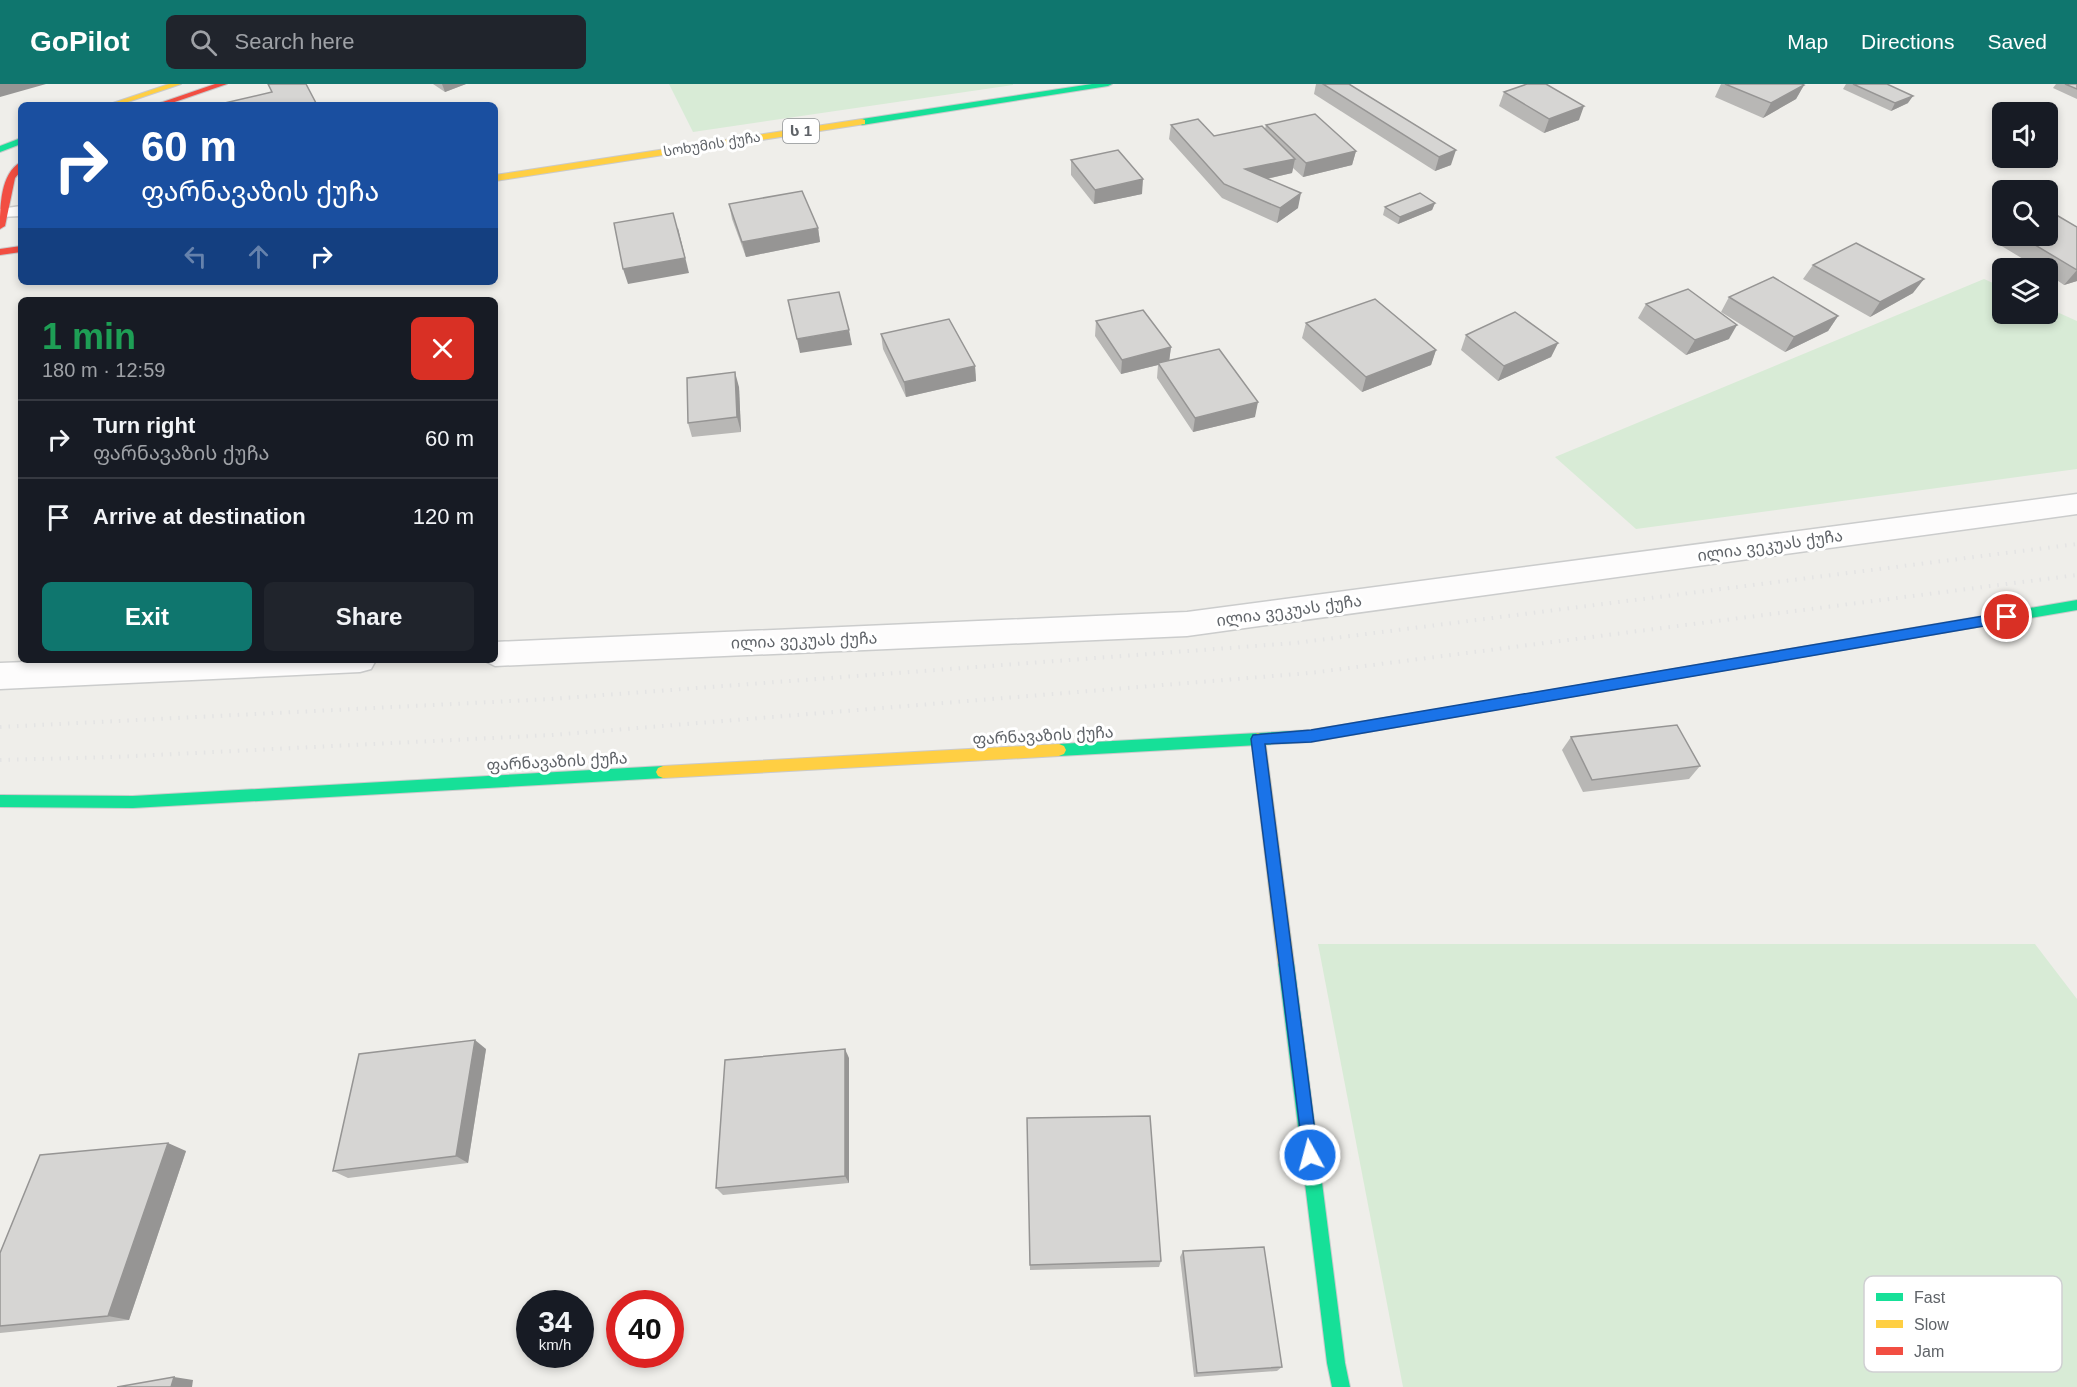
<!DOCTYPE html>
<meta charset="utf-8">
<style>
body{margin:0;font-family:Arial,"Noto Sans Georgian",sans-serif;background:#20242c;color:#f1f3f6;height:100vh;display:flex;flex-direction:column;font-size:22px;white-space:nowrap}
*{box-sizing:border-box;margin:0}
p{font-size:20px;color:#9ea1a6}
.icon{flex:none;width:33px;height:33px;fill:none;stroke:currentColor;stroke-width:2;stroke-linecap:round;stroke-linejoin:round}
.map{position:relative;flex:1;overflow:hidden}
.panel{position:absolute;left:18px;top:213px;width:480px;height:366px;display:flex;flex-direction:column;background:#171b24;border-radius:9px;box-shadow:0 3px 9px #0003}
.panel>*{flex:none}
.guide{position:absolute;left:18px;top:18px;width:480px;height:183px;border-radius:9px;box-shadow:0 3px 9px #0003;background:#1a4fa0;color:#fff;overflow:hidden}
.tools{position:absolute;left:1992px;top:18px;display:grid;gap:12px}
.tools a{display:grid;place-items:center;width:66px;height:66px;border-radius:9px;background:#171b24;box-shadow:0 3px 9px #0003;font-size:30px}
.speed{position:absolute;left:516px;top:1206px;display:flex;gap:12px;font-size:30px;font-weight:700;text-align:center}
.speed>*{display:grid;place-content:center;width:78px;height:78px;border-radius:50%;background:#171b24;box-shadow:0 3px 9px #0003;line-height:1}
.speed small{font-size:15px;font-weight:400}
.speed .limit{border:9px solid #d22;background:#fff;color:#111}
.pin{position:absolute;display:grid;place-items:center;width:51px;height:51px;color:#fff;margin:-26px;border:3px solid #fff;border-radius:50%;box-shadow:0 2px 6px #0007}
.me{position:absolute;width:66px;margin:-33px;rotate:353deg;stroke-linejoin:round;filter:drop-shadow(0 0 4px #0008)}
.turn{display:flex;align-items:center;gap:21px;height:126px;padding:0 24px;font-size:27px}
.turn .icon{width:78px;height:78px;stroke-width:2.5}
.turn b{display:block;font-size:42px;line-height:51px}
.lanes{display:flex;align-items:center;height:57px;padding:0 24px;background:#0003;justify-content:center;gap:30px;direction:ltr}
.lanes .off{opacity:.35}
.round{display:grid;place-items:center;flex:none;width:63px;height:63px;border-radius:9px;background:#20242c}
.overview{display:flex;align-items:center;justify-content:space-between;height:102px;padding:0 24px}
h1{font-size:36px;font-weight:700;line-height:45px;color:#1e9e55}
.button{display:flex;gap:12px;margin-top:auto;padding:12px 24px}
.button a{flex:1;height:69px;border-radius:9px;background:#0f766e;color:#fff;font-size:24px;font-weight:700;line-height:69px;text-align:center}
.button a+a{background:#20242c;color:#f1f3f6}
ul{padding:0;list-style:none}
li{display:flex;align-items:center;gap:18px;height:78px;padding:0 24px;border-top:2px solid #363941}
li div{flex:1}
li b{display:block;font-size:22px}
li em{font-style:normal}
header{display:flex;align-items:center;gap:36px;box-sizing:border-box;height:84px;padding:0 30px;background:#0f766e;color:#fff}
header strong{font-size:28px}
nav{display:flex;gap:33px;margin-inline-start:auto;font-size:21px}
.search{width:420px;height:54px;background:#20242c;display:flex;align-items:center;gap:15px;box-sizing:border-box;padding:0 21px;border-radius:9px;color:#9ea1a6;font-size:22px}
.map>svg:first-child{display:block}
</style>
<header>
<strong>GoPilot</strong>
<div class="search"><svg class="icon" aria-label="search" viewBox="0 0 24 24"><circle cx="10" cy="10" r="6"/><path d="M15 15l6 6"/></svg>Search here</div>
<nav><a>Map</a><a>Directions</a><a>Saved</a></nav>
</header>
<div class="map">
<svg width="2077" height="1303" viewBox="0 0 2077 1303">
<rect width="100%" height="100%" fill="#efeeea"/>
<g fill="#d8ebd6">
<polygon points="669,0 1013,0 1013,1 693,48"/>
<polygon points="1984,195 2002,203 2002,230 2048,230 2048,224 2077,237 2077,385 1636,445 1555,373"/>
<polygon points="1318,860 2035,860 2077,915 2077,1303 1403,1303"/>
</g>
<g fill="none" stroke-linecap="round" stroke-linejoin="round">
<defs>
<polygon id="lane" points="21,122 21,132 0,133 0,125"/>
<g id="street">
<polygon points="2077,410 2077,430 1187,552 495,582 483,576 495,576 495,558 1187,528"/>
<polygon points="79,576 376,576 371,585 360,588 0,605 0,579"/>
</g>
<g id="fast">
<polygon points="1092,0 1112,0 1108,2 862,41 858,38 862,35"/>
<polygon points="21,54 21,60 0,68 0,62"/>
<polygon points="2077,516 2077,526 1778,577 1772,572 1778,567"/>
<polygon points="1482,618 1487,619 1489,623 1487,627 1482,628 1311,658 1059,672 1054,670 1052,666 1054,662 1059,660 1311,646"/>
<polygon points="663,682 668,684 670,688 668,692 663,694 133,724 0,723 0,711 133,712"/>
<polygon points="1286,872 1291,874 1294,879 1345,1279 1350,1303 1332,1303 1327,1279 1278,879 1281,874"/>
</g>
<g id="slow">
<polygon points="169,0 181,0 119,21 107,21"/>
<polygon points="862,35 865,36 865,40 495,97 495,91"/>
<polygon points="1778,567 1784,572 1778,577 1482,628 1477,627 1475,623 1477,619 1482,618"/>
<polygon points="1258,649 1263,651 1265,655 1294,879 1291,884 1286,886 1281,884 1278,879 1251,655 1253,651"/>
<polygon points="1059,660 1064,662 1066,666 1064,670 1059,672 663,694 658,692 656,688 658,684 663,682"/>
</g>
<g id="jam">
<polygon points="215,0 227,0 166,21 154,21"/>
<path d="M21 78V87L15 94 5 142 0 145C0 124 0 89 21 78Z"/>
<polygon points="21,162 21,168 0,171 0,165"/>
</g>
</defs>
<use href="#lane" stroke="#cbcccc" stroke-width="3"/>
<use href="#street" stroke="#cbcccc" stroke-width="3"/>
<use href="#fast" stroke="#cacacb" stroke-width="2"/>
<use href="#slow" stroke="#cacacb" stroke-width="2"/>
<use href="#jam" stroke="#cacacb" stroke-width="2"/>
<use href="#lane" fill="#fdfcfc" fill-rule="evenodd"/>
<use href="#street" fill="#fdfcfc" fill-rule="evenodd"/>
<use href="#fast" fill="#16e098" fill-rule="evenodd"/>
<use href="#slow" fill="#ffcf43" fill-rule="evenodd"/>
<use href="#jam" fill="#f24e42" fill-rule="evenodd"/>
<g stroke="#e4e4e4" stroke-width="4" stroke-dasharray="1.5 7" stroke-linecap="butt">
<polyline points="0,643 551,615 1295,559 2077,460"/>
<polyline points="0,676 115,673 552,651 1310,589 2077,491"/>
</g>
</g>
<g fill="#b8b7b5">
<polygon points="433,0 466,0 445,8"/>
<polygon points="1316,0 1349,0 1451,81 1435,87 1314,10"/>
<polygon points="1721,0 1802,0 1804,1 1796,15 1763,34 1715,13"/>
<polygon points="1846,0 1887,0 1908,19 1891,27 1843,5"/>
<polygon points="2056,0 2077,0 2077,15 2053,4"/>
<polygon points="1504,8 1579,36 1544,49 1499,22"/>
<polygon points="1171,41 1214,52 1265,45 1266,41 1356,67 1352,81 1303,93 1293,84 1292,89 1267,95 1298,124 1277,139 1222,114 1169,55"/>
<polygon points="1071,76 1142,110 1094,120 1071,91"/>
<polygon points="1435,119 1432,126 1398,140 1383,131 1385,123"/>
<polygon points="729,120 818,144 820,158 746,173 732,135"/>
<polygon points="2077,143 2077,197 2064,201 2048,190 2048,184 2038,184 1995,158 2002,148 2002,152 2048,152"/>
<polygon points="1813,181 1913,209 1870,233 1803,195"/>
<polygon points="1729,213 1838,232 1828,247 1785,268 1721,228"/>
<polygon points="1646,220 1729,255 1686,271 1638,234"/>
<polygon points="1096,237 1171,263 1169,277 1255,333 1193,348 1157,294 1158,281 1121,290 1095,252"/>
<polygon points="1306,239 1436,266 1431,281 1362,308 1302,254"/>
<polygon points="881,250 975,282 976,297 906,313 883,265"/>
<polygon points="1466,251 1558,259 1551,273 1498,297 1461,266"/>
<polygon points="739,303 741,348 692,353 688,339"/>
<polygon points="1571,653 1700,682 1689,695 1583,708 1562,666"/>
<polygon points="486,965 468,1079 348,1094 333,1087"/>
<polygon points="849,974 849,1099 723,1111 716,1104"/>
<polygon points="1027,1034 1161,1177 1159,1183 1030,1186"/>
<polygon points="186,1067 129,1236 0,1249 0,1169"/>
<polygon points="1183,1167 1282,1283 1277,1287 1194,1293 1180,1173"/>
</g>
<g fill="#969594">
<polygon points="0,0 46,0 0,13"/>
<polygon points="442,0 466,0 445,8"/>
<polygon points="1804,1 1796,15 1763,34 1771,19"/>
<polygon points="1913,12 1908,19 1891,27 1895,19"/>
<polygon points="1584,22 1579,36 1544,49 1549,35"/>
<polygon points="1456,66 1451,81 1435,87 1439,73"/>
<polygon points="1356,67 1352,81 1303,93 1306,79"/>
<polygon points="1295,75 1292,89 1243,100 1245,85"/>
<polygon points="1143,95 1142,110 1094,120 1095,106"/>
<polygon points="1301,109 1298,124 1277,139 1280,124"/>
<polygon points="1435,119 1432,126 1398,140 1400,133"/>
<polygon points="678,144 689,189 628,200 623,185"/>
<polygon points="818,144 820,158 746,173 742,158"/>
<polygon points="2077,186 2077,197 2064,201"/>
<polygon points="1924,195 1913,209 1870,233 1880,218"/>
<polygon points="1838,232 1828,247 1785,268 1794,253"/>
<polygon points="1737,241 1729,255 1686,271 1695,256"/>
<polygon points="849,246 852,261 800,269 797,255"/>
<polygon points="1558,259 1551,273 1498,297 1504,282"/>
<polygon points="1171,263 1169,278 1158,279 1158,281 1121,290 1122,276"/>
<polygon points="1436,266 1431,281 1362,308 1366,293"/>
<polygon points="975,282 976,297 906,313 904,298"/>
<polygon points="735,288 739,303 741,348 737,333"/>
<polygon points="1258,318 1255,333 1193,348 1195,334"/>
<polygon points="475,956 486,965 468,1079 456,1072"/>
<polygon points="845,965 849,974 849,1099 845,1092"/>
<polygon points="168,1059 186,1067 129,1236 108,1232"/>
<polygon points="174,1293 193,1296 192,1303 171,1303"/>
</g>
<g fill="#d6d5d3" stroke="#969594" stroke-width="1.5">
<polygon points="268,0 306,0 317,21 216,21 272,8"/>
<polygon points="1323,0 1349,0 1456,66 1439,73"/>
<polygon points="1527,0 1546,0 1584,22 1549,35 1504,8"/>
<polygon points="1725,0 1802,0 1804,1 1771,19"/>
<polygon points="1853,0 1887,0 1913,12 1895,19"/>
<polygon points="2065,0 2077,0 2077,5"/>
<polygon points="1315,30 1356,67 1306,79 1266,41"/>
<polygon points="1198,35 1214,52 1262,42 1295,75 1245,85 1301,109 1280,124 1224,100 1171,41"/>
<polygon points="1118,66 1143,95 1095,106 1071,76"/>
<polygon points="802,107 818,144 742,158 729,120"/>
<polygon points="1420,109 1435,119 1400,133 1385,123"/>
<polygon points="673,129 685,174 623,185 614,139"/>
<polygon points="2053,129 2077,143 2077,186 2020,152 2048,152 2048,131"/>
<polygon points="1856,159 1924,195 1880,218 1813,181"/>
<polygon points="1773,193 1838,232 1794,253 1729,213"/>
<polygon points="1688,205 1737,241 1695,256 1646,220"/>
<polygon points="839,208 849,246 797,255 788,216"/>
<polygon points="1375,215 1436,266 1366,293 1306,239"/>
<polygon points="1143,226 1171,263 1122,276 1096,237"/>
<polygon points="1515,228 1558,259 1504,282 1466,251"/>
<polygon points="949,235 975,282 904,298 881,250"/>
<polygon points="1219,265 1258,318 1195,334 1158,279"/>
<polygon points="735,288 737,333 688,339 687,294"/>
<polygon points="1677,641 1700,682 1592,696 1571,653"/>
<polygon points="475,956 456,1072 333,1087 359,970"/>
<polygon points="845,965 845,1092 716,1104 725,976"/>
<polygon points="1150,1032 1161,1177 1030,1181 1027,1034"/>
<polygon points="168,1059 108,1232 0,1242 0,1169 40,1071"/>
<polygon points="1264,1163 1282,1283 1197,1289 1183,1167"/>
<polygon points="174,1293 171,1303 117,1303"/>
</g>
<polygon fill="#1a73e8" stroke="#114b97" stroke-width="1.5" points="2007,528 2014,533 2007,538 1311,658 1265,660 1318,1071 1316,1077 1310,1079 1304,1077 1251,655 1253,651 1311,646"/>
<g text-anchor="middle" stroke-width="6" stroke-linejoin="round" paint-order="stroke">
<g font-size="14" fill="#5f6368" stroke="#fff">
<text transform="translate(712 60) rotate(-9)" y="5">სოხუმის ქუჩა</text>
</g>
<rect fill="#fff" stroke="#8f9295" stroke-width="1.5" x="783" y="35" width="36" height="24" rx="4.5"/>
<g font-size="15" font-weight="bold" fill="#5f6368">
<text x="801" y="52">ს 1</text>
</g>
<g font-size="16" fill="#5f6368" stroke="#fff">
<text transform="translate(1770 461) rotate(-8)" y="6">ილია ვეკუას ქუჩა</text>
<text transform="translate(1289 526) rotate(-8)" y="6">ილია ვეკუას ქუჩა</text>
<text transform="translate(804 556) rotate(-2)" y="6">ილია ვეკუას ქუჩა</text>
<text transform="translate(1043 651) rotate(-3)" y="6">ფარნავაზის ქუჩა</text>
<text transform="translate(557 677) rotate(-3)" y="6">ფარნავაზის ქუჩა</text>
</g>
</g>
<rect x="1864" y="1192" width="198" height="96" rx="9" fill="#fff" stroke="#cfd0d2" stroke-width="1.5"/>
<rect x="1876" y="1209" width="27" height="8" fill="#16e098"/>
<rect x="1876" y="1236" width="27" height="8" fill="#ffcf43"/>
<rect x="1876" y="1263" width="27" height="8" fill="#f24e42"/>
<g font-size="16" fill="#5f6368">
<text x="1914" y="1219">Fast</text>
<text x="1914" y="1246">Slow</text>
<text x="1914" y="1273">Jam</text>
</g>
</svg>
<div class="tools">
<a><svg class="icon" aria-label="sound" viewBox="0 0 24 24"><path d="M4 9h4l5-4v14l-5-4H4zM17 9q2 3 0 6"/></svg></a>
<a><svg class="icon" aria-label="search" viewBox="0 0 24 24"><circle cx="10" cy="10" r="6"/><path d="M15 15l6 6"/></svg></a>
<a><svg class="icon" aria-label="layers" viewBox="0 0 24 24"><path d="M12 4l9 5-9 5-9-5zM3 14l9 5 9-5"/></svg></a>
</div>
<div class="speed"><div>34<small>km/h</small></div><div class="limit">40</div></div>
<div class="pin" style="left:2007px;top:533px;background:#d93025"><svg class="icon" aria-label="arrive" viewBox="0 0 24 24"><path d="M6 21V4h12l-3 4 3 4H6"/></svg></div>
<svg class="me" style="left:1310px;top:1071px" viewBox="-20 -20 40 40"><circle r="17" fill="#1a73e8" stroke="#fff" stroke-width="3"/><path d="M0-11L8 9 0 5-8 9z" fill="#fff"/></svg>
<div class="guide">
<div class="turn"><svg class="icon" aria-label="right" viewBox="0 0 24 24"><path d="M7 20v-9h11M14 6l5 5-5 5"/></svg><div><b>60 m</b>ფარნავაზის ქუჩა</div></div>
<div class="lanes"><svg class="icon off" aria-label="left" viewBox="0 0 24 24"><path d="M17 20v-9H6M10 6l-5 5 5 5"/></svg><svg class="icon off" aria-label="ahead" viewBox="0 0 24 24"><path d="M12 20V5M6 11l6-6 6 6"/></svg><svg class="icon" aria-label="right" viewBox="0 0 24 24"><path d="M7 20v-9h11M14 6l5 5-5 5"/></svg></div>
</div>
<section class="panel">
<div class="overview"><div><h1>1 min</h1><p>180 m · 12:59</p></div><a class="round" style="background:#d93025;color:#fff"><svg class="icon" aria-label="close" viewBox="0 0 24 24"><path d="M6 6l12 12M18 6L6 18"/></svg></a></div>
<ul>
<li><svg class="icon" aria-label="right" viewBox="0 0 24 24"><path d="M7 20v-9h11M14 6l5 5-5 5"/></svg><div><b>Turn right</b><p>ფარნავაზის ქუჩა</p></div><em>60 m</em></li>
<li><svg class="icon" aria-label="arrive" viewBox="0 0 24 24"><path d="M6 21V4h12l-3 4 3 4H6"/></svg><div><b>Arrive at destination</b></div><em>120 m</em></li>
</ul>
<div class="button"><a>Exit</a><a>Share</a></div>
</section>
</div>
